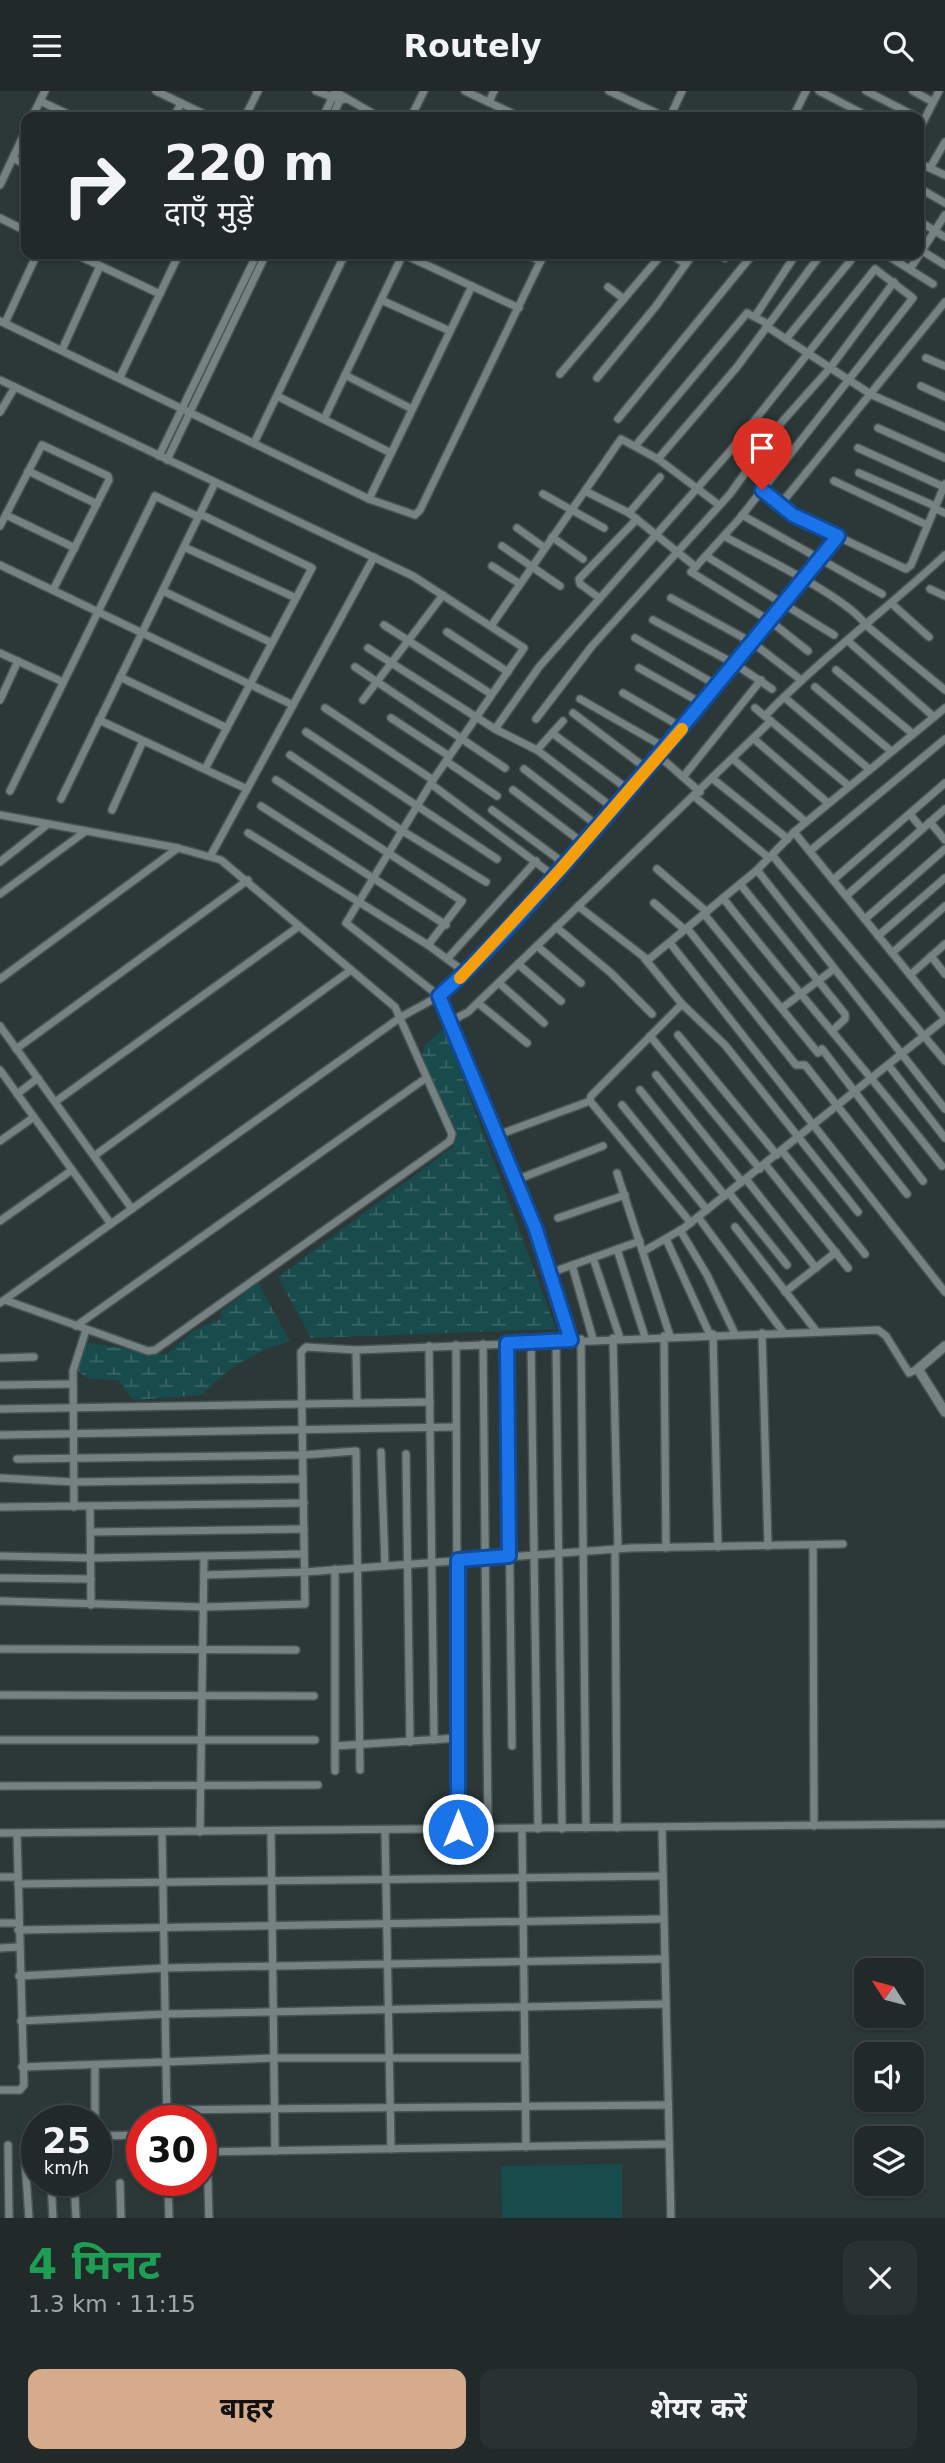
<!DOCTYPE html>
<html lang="hi">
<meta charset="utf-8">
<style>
body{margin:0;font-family:"DejaVu Sans","Noto Sans Devanagari",sans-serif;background:#293131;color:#f1f3f6;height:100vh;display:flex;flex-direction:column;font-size:26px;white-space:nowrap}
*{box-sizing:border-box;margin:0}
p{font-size:23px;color:#a2a6a8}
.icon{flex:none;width:38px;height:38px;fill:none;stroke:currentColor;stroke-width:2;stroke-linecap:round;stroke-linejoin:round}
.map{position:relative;height:2127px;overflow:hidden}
.sheet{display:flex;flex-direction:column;background:#212929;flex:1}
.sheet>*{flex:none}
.banner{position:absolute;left:21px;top:21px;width:903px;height:147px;border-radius:14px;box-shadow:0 2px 5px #0004,0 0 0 2px #3e4546;background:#212929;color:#f1f3f6;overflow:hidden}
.needle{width:46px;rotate:306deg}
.fabs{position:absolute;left:854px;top:1867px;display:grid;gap:14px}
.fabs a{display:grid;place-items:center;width:70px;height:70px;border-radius:14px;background:#212929;box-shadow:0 2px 5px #0004,0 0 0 2px #3e4546;font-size:35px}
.speed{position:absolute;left:21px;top:2014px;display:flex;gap:14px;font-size:35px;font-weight:700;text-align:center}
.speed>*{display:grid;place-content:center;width:91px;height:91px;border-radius:50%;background:#212929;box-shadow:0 2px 5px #0004,0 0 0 2px #3e4546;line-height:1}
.speed small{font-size:18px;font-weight:400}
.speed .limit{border:10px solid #d22;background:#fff;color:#111}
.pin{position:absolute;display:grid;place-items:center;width:60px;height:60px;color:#fff;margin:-72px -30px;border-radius:50% 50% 50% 0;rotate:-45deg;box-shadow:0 0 7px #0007}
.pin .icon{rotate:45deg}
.me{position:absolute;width:77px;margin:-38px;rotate:0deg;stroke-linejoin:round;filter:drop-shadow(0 0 5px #0008)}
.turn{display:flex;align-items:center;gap:24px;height:147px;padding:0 28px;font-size:32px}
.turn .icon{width:91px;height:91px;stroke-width:2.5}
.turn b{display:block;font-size:49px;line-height:60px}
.round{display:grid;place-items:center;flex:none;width:74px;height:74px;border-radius:14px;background:#293131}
.summary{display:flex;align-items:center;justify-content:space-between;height:119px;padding:0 28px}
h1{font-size:42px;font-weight:700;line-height:52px;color:#1e9e55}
.primary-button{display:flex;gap:14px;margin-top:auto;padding:14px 28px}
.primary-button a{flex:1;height:80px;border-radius:14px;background:#d6ab8b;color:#111;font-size:28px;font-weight:700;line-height:80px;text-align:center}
.primary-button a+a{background:#293131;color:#f1f3f6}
header{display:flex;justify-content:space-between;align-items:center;height:91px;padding:0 28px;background:#212929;font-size:32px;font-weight:700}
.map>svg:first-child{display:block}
</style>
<header><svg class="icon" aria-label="menu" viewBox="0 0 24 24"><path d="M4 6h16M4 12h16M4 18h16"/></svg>Routely<svg class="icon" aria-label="search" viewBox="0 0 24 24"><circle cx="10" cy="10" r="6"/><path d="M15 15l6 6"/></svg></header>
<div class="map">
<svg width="945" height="2127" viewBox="0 0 945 2127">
<defs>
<pattern id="wetland-marsh" width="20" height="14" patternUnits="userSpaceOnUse" patternTransform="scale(1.75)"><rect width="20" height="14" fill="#184b4c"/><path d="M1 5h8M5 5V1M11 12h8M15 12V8" fill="none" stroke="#396566"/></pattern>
</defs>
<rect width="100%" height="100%" fill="#2c3737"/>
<polygon fill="#184b4c" points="622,2073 622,2127 502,2127 501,2075"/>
<g fill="url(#wetland-marsh)">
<polygon points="444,937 556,1238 311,1247 278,1186 454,1055 422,964 425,954"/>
<path d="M258 1192 290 1250C255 1260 226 1277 202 1304L133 1309 118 1289 89 1288 78 1280 84 1251 166 1264 193 1240 223 1227 220 1221Z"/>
</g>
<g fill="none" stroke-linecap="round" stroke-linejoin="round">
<defs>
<g id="minor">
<polyline points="156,0 210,26"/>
<polyline points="316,0 340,9 346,8"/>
<polyline points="334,0 379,26"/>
<polyline points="465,0 520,26"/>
<polyline points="609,0 665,26"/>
<polyline points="819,0 869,26"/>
<polyline points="866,0 917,26"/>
<polyline points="913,0 933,11"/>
<polyline points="40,10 74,26"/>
<polyline points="489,11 494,0"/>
<polyline points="32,26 45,0"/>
<polyline points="174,26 181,12"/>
<polyline points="245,26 258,0"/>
<polyline points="323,26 333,5"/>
<polyline points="332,26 341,7"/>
<polyline points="411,26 424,0"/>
<polyline points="670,26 682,0"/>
<polyline points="793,26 806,0"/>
<polyline points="919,39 939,0"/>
<polyline points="13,67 26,74"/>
<polyline points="919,72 945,84"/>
<polyline points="930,77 945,51"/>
<polyline points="0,94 26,39"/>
<polyline points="919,97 945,112"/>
<polyline points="0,127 26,140"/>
<polyline points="919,130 945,146"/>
<polyline points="919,158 945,174"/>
<polyline points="75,163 160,203"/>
<polyline points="403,163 519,217"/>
<polyline points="525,163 541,170"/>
<polyline points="671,163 685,173"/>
<polyline points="719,163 725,167"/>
<polyline points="885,163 933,193"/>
<polyline points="910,178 945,124"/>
<polyline points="608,196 624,208"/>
<polyline points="381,209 450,240"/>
<polyline points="756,224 796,163"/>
<polyline points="0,230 369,408 415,424 420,419 544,163"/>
<polyline points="5,232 37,163"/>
<polyline points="766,235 872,304 945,336"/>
<polyline points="786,248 851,169"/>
<polyline points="62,259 100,175"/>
<polyline points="926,267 945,275"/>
<polyline points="560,283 662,163"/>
<polyline points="345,284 412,318"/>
<polyline points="120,286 179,163"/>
<polyline points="597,287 656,215 693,163"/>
<polyline points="0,289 413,485 524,557 433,689 346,832 439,905 445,913 535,1136 571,1249"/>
<polyline points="921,295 945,306"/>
<polyline points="277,305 391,362"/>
<polyline points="0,321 15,296"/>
<polyline points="324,328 403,163"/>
<polyline points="618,328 753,163"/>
<polyline points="878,337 945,367"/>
<polyline points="254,352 345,163"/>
<polyline points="636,354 747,222 768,233"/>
<polyline points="858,357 944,396"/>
<polyline points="159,365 257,163"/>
<polyline points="658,368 737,276 821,163"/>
<polyline points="167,369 266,163"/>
<polyline points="28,380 97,413"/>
<polyline points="859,382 935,415"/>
<polyline points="834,390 927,434"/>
<polyline points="762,399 793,424 906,478 911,474 945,393"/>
<polyline points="585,400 629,422 696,476"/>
<polyline points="543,403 604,437"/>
<polyline points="369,408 472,195"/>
<polyline points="780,414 945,211"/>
<polyline points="934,417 945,422"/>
<polyline points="629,422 660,386"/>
<polyline points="200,423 312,477 205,678"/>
<polyline points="6,424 75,457"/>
<polyline points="742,424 882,503"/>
<polyline points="0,435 42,354 108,385 109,389 53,499"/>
<polyline points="517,437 545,457"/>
<path d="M724 445C759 465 846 505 867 535L945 599"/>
<polyline points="552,446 583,468"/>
<polyline points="502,455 560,495"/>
<polyline points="184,456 296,507"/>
<polyline points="706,465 834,544"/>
<polyline points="0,474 293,614"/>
<polyline points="492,475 520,493"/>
<polyline points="930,498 945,505"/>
<polyline points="163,500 272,552"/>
<polyline points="598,506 580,493 579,488 637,428"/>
<polyline points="671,507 753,552 801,589"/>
<polyline points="892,513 929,546"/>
<polyline points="653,529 735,573 772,598"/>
<polyline points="384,534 491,603"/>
<polyline points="491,535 621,348 658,368 719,414"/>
<polyline points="447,541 508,581"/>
<polyline points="635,547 718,595"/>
<polyline points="848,550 934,626"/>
<polyline points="368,557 495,638 537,659 613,717"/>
<polyline points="0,562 63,591"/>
<polyline points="355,576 505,677"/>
<polyline points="639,577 703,613"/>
<polyline points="836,579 913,643"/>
<polyline points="120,586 227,637"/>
<polyline points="815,596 891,660"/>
<polyline points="623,602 683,637"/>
<polyline points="784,606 869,678"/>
<polyline points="580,608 666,657"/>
<polyline points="0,609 18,570"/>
<polyline points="363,609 443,504"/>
<polyline points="325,617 433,689"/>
<polyline points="755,617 849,695"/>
<polyline points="573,622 647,678"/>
<path d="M765 625C821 567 886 519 945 464"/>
<polyline points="391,627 449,665"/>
<polyline points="536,628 592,555 730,403 781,332 830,277 894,191"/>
<polyline points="99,629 247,698"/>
<polyline points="495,638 539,576 731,359 875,178 913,207 740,427 691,481 770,530 808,560"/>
<polyline points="306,641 497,768"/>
<polyline points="552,642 629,699"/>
<polyline points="754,648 828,712"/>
<polyline points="537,659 563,630"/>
<polyline points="290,664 401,739 486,791"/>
<polyline points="659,665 700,701"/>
<polyline points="733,668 806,731"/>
<polyline points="446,670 497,705"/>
<polyline points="524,678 598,735"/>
<polyline points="683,686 761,589"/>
<polyline points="713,688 788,748"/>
<polyline points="276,689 462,810 428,854"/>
<polyline points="431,693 554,785"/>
<polyline points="513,699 583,752"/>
<polyline points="10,700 155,405 199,426"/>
<polyline points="695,706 769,767"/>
<polyline points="61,708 215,392"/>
<polyline points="261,715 446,834"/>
<polyline points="112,719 143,650"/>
<polyline points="492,719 565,773"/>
<polyline points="910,723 922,738"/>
<polyline points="0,724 178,757 221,769 395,916 452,1043 450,1050 155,1259 148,1260 5,1209"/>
<polyline points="930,731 945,749"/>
<polyline points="794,741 945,927"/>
<polyline points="248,742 428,854 466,882"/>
<polyline points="810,760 945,648"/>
<polyline points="211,764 374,466"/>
<polyline points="772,764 945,970"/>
<polyline points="0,771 48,733"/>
<polyline points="657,778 707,821"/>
<polyline points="757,779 945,1018"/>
<polyline points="833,789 945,692"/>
<polyline points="740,793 845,923 845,928 833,939"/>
<polyline points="0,803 86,740"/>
<polyline points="846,805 945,718"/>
<path d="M723 807C794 898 871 984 942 1075"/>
<polyline points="654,812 685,839"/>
<polyline points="578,815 648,869 757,779 794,741 945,617"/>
<polyline points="704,823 818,962 822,958 923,1090"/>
<polyline points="865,828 945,758"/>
<polyline points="556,836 611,882 652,923"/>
<polyline points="687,837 796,974 805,974 907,1103"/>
<polyline points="878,845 945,787"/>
<polyline points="670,852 945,1201"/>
<polyline points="537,855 581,892"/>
<polyline points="892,862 945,815"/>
<polyline points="931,865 945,883"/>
<polyline points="447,868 536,770"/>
<polyline points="645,868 682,913 725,954 858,1121"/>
<polyline points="518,873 561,910"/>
<polyline points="910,884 945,853"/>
<polyline points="0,888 178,757"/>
<polyline points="499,892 544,932"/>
<polyline points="478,912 527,952"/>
<polyline points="782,917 834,878"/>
<polyline points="451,930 468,921 771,630"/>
<polyline points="0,935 132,1118"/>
<polyline points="678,944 777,1064"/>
<polyline points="650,945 760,1078"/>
<polyline points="16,958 248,789"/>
<polyline points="889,975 945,1047"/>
<polyline points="0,979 111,1133"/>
<polyline points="656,984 742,1091"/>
<polyline points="640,999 725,1105"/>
<polyline points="17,1003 38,987"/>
<polyline points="590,1010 691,1132"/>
<polyline points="55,1011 298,836"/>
<polyline points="622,1014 707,1119"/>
<polyline points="498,1044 590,1010 591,1005 682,913"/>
<polyline points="0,1050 34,1026"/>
<polyline points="782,1060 865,1163"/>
<polyline points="94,1065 351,879"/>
<polyline points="765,1073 848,1177"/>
<polyline points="617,1082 670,1245"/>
<polyline points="746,1088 816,1177"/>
<polyline points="516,1089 603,1055"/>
<polyline points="729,1102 787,1174"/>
<polyline points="698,1126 784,1242"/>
<polyline points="558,1127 625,1104"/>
<polyline points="0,1130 72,1079"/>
<polyline points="735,1136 817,1241"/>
<polyline points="680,1139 707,1184 735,1243"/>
<polyline points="666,1148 710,1244"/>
<polyline points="617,1158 645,1246"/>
<polyline points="644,1160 684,1137 945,928"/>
<polyline points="593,1167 620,1247"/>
<polyline points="572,1174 593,1248"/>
<polyline points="550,1182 640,1150"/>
<polyline points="785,1201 836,1161"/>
<polyline points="0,1212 401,926 439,905 466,882 696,622 837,445"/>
<polyline points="76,1235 426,987"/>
<polyline points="762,1242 768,1455"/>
<polyline points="713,1243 718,1456"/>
<polyline points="664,1245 666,1457"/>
<polyline points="613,1247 618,1458"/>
<polyline points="581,1248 586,1737"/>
<polyline points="556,1250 562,1738"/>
<polyline points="531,1251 538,1738"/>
<polyline points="507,1252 512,1655"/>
<polyline points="483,1253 488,1738"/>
<polyline points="456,1254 458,1738"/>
<polyline points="429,1255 434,1649"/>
<polyline points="356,1259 357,1310"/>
<polyline points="0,1267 34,1266"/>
<polyline points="0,1294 73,1293"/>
<polyline points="0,1318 430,1311"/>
<polyline points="0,1344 456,1336"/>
<polyline points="381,1361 385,1474"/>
<polyline points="406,1363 410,1651"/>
<polyline points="17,1368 303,1364 356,1360 360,1679"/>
<polyline points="0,1387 74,1391 303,1388"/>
<polyline points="90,1415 91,1514"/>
<polyline points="0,1416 304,1412"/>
<polyline points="74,1416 73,1280 86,1239"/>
<polyline points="91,1441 304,1438"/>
<polyline points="813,1454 814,1735"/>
<polyline points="615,1458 617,1737"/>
<polyline points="0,1465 91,1467 304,1463"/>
<polyline points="204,1484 305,1481 630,1457 843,1453"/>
<polyline points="0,1487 91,1488"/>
<polyline points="0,1510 205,1516 305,1513 301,1261 306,1256 356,1259 878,1239 886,1245 909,1282 918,1278"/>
<polyline points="0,1558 296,1559"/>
<polyline points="0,1604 314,1605"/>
<polyline points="0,1649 315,1649"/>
<polyline points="335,1655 458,1647"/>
<polyline points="335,1680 335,1478"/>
<polyline points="0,1695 318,1694"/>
<polyline points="662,1737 671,2127"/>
<polyline points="522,1738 526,2056"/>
<polyline points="385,1739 391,2058"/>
<polyline points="200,1741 204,1465"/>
<polyline points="271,1741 275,2060"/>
<polyline points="0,1742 945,1733"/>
<polyline points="162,1742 167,2030"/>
<polyline points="0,1786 17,1786"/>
<polyline points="18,1793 663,1785"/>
<polyline points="0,1832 18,1832"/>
<polyline points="18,1839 664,1828"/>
<polyline points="0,1857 18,1856"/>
<polyline points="19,1885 164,1877 665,1868"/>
<polyline points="21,1930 166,1923 666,1913"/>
<polyline points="95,1974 95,2030"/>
<polyline points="22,1976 274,1967 525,1967"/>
<polyline points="0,1999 20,1999 24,1994 17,1743"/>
<polyline points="166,2019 668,2014"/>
<polyline points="96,2045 142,2044"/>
<polyline points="8,2054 9,2127"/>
<polyline points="24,2055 29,2127"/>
<polyline points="201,2061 669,2053"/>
<polyline points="207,2061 209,2127"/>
<polyline points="51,2090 53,2127"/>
<polyline points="74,2090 76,2127"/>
<polyline points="168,2090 169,2127"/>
<polyline points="120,2092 121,2127"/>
</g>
<polyline id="tertiary" points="945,1255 918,1278 945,1321"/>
</defs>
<use href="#minor" stroke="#4a5353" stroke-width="10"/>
<use href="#tertiary" stroke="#4a5353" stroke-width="12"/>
<use href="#minor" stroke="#768282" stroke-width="7"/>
<use href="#tertiary" stroke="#768282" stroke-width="9"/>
</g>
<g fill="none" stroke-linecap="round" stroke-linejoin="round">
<defs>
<path id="route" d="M458 1738V1469L509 1465 507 1252 571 1249 535 1136 439 905C497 854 547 793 598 735 680 640 759 543 838 445L793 424 762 399"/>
</defs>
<use href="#route" stroke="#114b97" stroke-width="18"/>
<use href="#route" stroke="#1a73e8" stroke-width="12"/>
<polyline stroke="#f59e0b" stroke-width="12" points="460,887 560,779 682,638"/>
</g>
</svg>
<div class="fabs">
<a><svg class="needle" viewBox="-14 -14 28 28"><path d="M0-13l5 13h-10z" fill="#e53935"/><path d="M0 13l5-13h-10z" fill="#a2a6a8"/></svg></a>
<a><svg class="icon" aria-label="sound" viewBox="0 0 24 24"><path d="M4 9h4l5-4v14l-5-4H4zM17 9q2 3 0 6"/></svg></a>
<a><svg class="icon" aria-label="layers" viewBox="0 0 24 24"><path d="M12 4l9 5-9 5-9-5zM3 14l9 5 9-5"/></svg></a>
</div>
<div class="speed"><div>25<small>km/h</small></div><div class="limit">30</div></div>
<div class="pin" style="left:762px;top:399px;background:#d93025"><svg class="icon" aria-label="arrive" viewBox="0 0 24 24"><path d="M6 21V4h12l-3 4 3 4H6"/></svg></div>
<svg class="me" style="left:458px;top:1738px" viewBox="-20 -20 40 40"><circle r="17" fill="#1a73e8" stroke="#fff" stroke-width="3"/><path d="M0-11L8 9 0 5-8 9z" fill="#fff"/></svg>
<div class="banner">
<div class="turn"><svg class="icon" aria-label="right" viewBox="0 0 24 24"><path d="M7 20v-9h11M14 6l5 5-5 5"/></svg><div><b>220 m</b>दाएँ मुड़ें</div></div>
</div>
</div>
<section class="sheet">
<div class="summary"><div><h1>4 मिनट</h1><p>1.3 km · 11:15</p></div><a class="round"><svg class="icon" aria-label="close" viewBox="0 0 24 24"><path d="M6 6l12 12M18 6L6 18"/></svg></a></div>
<div class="primary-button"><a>बाहर</a><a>शेयर करें</a></div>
</section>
